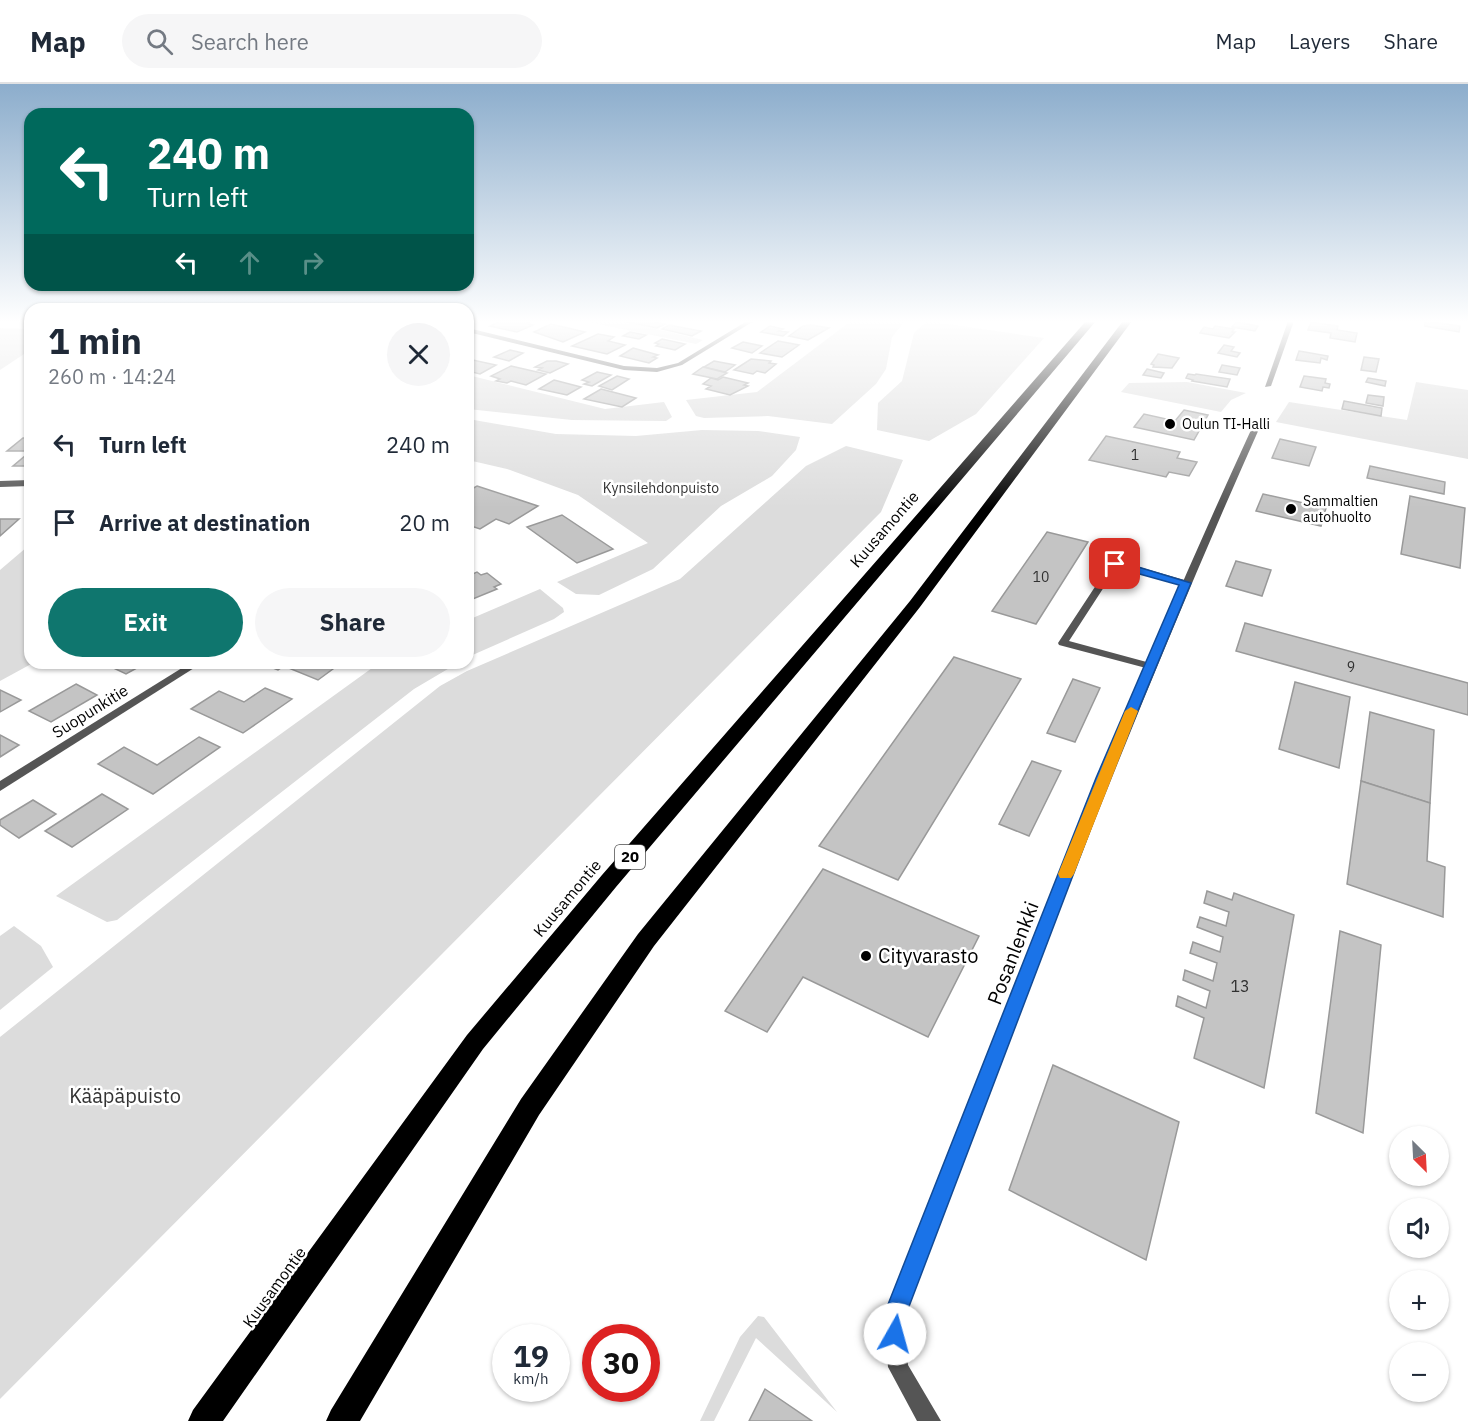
<!DOCTYPE html>
<meta charset="utf-8">
<style>
body{margin:0;font-family:"IBM Plex Sans",sans-serif;background:#f6f6f7;color:#1f2937;height:100vh;display:flex;flex-direction:column;font-size:22px;white-space:nowrap}
*{box-sizing:border-box;margin:0}
p{font-size:20px;color:#747a83}
.icon{flex:none;width:33px;height:33px;fill:none;stroke:currentColor;stroke-width:2;stroke-linecap:round;stroke-linejoin:round}
.map{position:relative;flex:1;overflow:hidden}
.panel{position:absolute;left:24px;top:219px;width:450px;height:366px;display:flex;flex-direction:column;background:#fff;border-radius:18px;box-shadow:0 2px 4px #0004}
.panel>*{flex:none}
.top-card{position:absolute;left:24px;top:24px;width:450px;height:183px;border-radius:18px;box-shadow:0 2px 4px #0004;background:#00695c;color:#fff;overflow:hidden}
.needle{width:39px;rotate:156deg}
.fabs{position:absolute;left:1389px;top:1042px;display:grid;gap:12px}
.fabs a{display:grid;place-items:center;width:60px;height:60px;border-radius:50%;background:#fff;box-shadow:0 2px 4px #0004;font-size:30px}
.speed{position:absolute;left:492px;top:1240px;display:flex;gap:12px;font-size:30px;font-weight:700;text-align:center}
.speed>*{display:grid;place-content:center;width:78px;height:78px;border-radius:50%;background:#fff;box-shadow:0 2px 4px #0004;line-height:1}
.speed small{font-size:15px;font-weight:400}
.speed .limit{border:9px solid #d22;background:#fff;color:#111}
.pin{position:absolute;display:grid;place-items:center;width:51px;height:51px;color:#fff;margin:-26px;border-radius:12px;box-shadow:0 3px 9px #0006}
.me{position:absolute;width:66px;margin:-33px;rotate:7deg;stroke-linejoin:round;filter:drop-shadow(0 0 4px #0008)}
.turn{display:flex;align-items:center;gap:21px;height:126px;padding:0 24px;font-size:27px}
.turn .icon{width:78px;height:78px;stroke-width:2.5}
.turn b{display:block;font-size:42px;line-height:51px}
.lanes{display:flex;align-items:center;height:57px;padding:0 24px;background:#0003;justify-content:center;gap:30px;direction:ltr}
.lanes .off{opacity:.35}
.round{display:grid;place-items:center;flex:none;width:63px;height:63px;border-radius:32px;background:#f6f6f7}
.headline{display:flex;align-items:center;justify-content:space-between;height:102px;padding:0 24px}
h1{font-size:36px;font-weight:700;line-height:45px}
.button{display:flex;gap:12px;margin-top:auto;padding:12px 24px}
.button a{flex:1;height:69px;border-radius:36px;background:#0f766e;color:#fff;font-size:24px;font-weight:700;line-height:69px;text-align:center}
.button a+a{background:#f6f6f7;color:#1f2937}
ul{padding:0;list-style:none}
li{display:flex;align-items:center;gap:18px;height:78px;padding:0 24px}
li div{flex:1}
li b{display:block;font-size:22px}
li em{font-style:normal}
header{display:flex;align-items:center;gap:36px;box-sizing:border-box;height:84px;padding:0 30px;background:#fff;border-bottom:2px solid #e0e1e3}
header strong{font-size:28px}
nav{display:flex;gap:33px;margin-inline-start:auto;font-size:21px}
.search{width:420px;height:54px;background:#f6f6f7;display:flex;align-items:center;gap:15px;box-sizing:border-box;padding:0 21px;border-radius:33px;color:#747a83;font-size:22px}
.map>svg:first-child{display:block}
</style>
<header>
<strong>Map</strong>
<div class="search"><svg class="icon" aria-label="search" viewBox="0 0 24 24"><circle cx="10" cy="10" r="6"/><path d="M15 15l6 6"/></svg>Search here</div>
<nav><a>Map</a><a>Layers</a><a>Share</a></nav>
</header>
<div class="map">
<svg width="1468" height="1337" viewBox="0 0 1468 1337">
<rect width="100%" height="100%" fill="#fff"/>
<g fill="#dcdcdc">
<polygon points="583,237 622,237 703,256 696,260"/>
<polygon points="851,237 905,237 892,253 886,285 876,300 832,340 768,332 704,334 696,332 686,316 757,308"/>
<polygon points="927,237 1044,254 976,330 929,357 877,346 878,319 902,297 914,249"/>
<polygon points="0,244 30,245 30,266 0,286"/>
<polygon points="468,291 605,325 664,318 672,333 666,337 572,336 468,325"/>
<polygon points="1187,298 1246,309 1231,316 1221,328 1121,308 1129,299"/>
<polygon points="1416,298 1468,306 1468,375 1276,338 1289,318 1407,336"/>
<polygon points="468,335 556,350 636,352 702,346 758,347 800,353 796,366 772,392 721,422 653,485 599,511 576,510 557,498 648,459 578,411 507,385 468,376"/>
<polygon points="846,362 903,376 881,428 0,1315 0,953 440,602 467,587 680,495 806,382"/>
<polygon points="27,463 30,463 30,579 33,579 0,597 0,486"/>
<polygon points="540,505 563,524 564,528 554,535 468,573 468,536"/>
<polygon points="379,579 458,579 414,605 117,836 107,838 56,812"/>
<polygon points="14,842 41,862 53,883 0,926 0,852"/>
<polygon points="758,1232 764,1233 837,1328 756,1254 714,1337 700,1337 740,1253"/>
</g>
<g fill="#c4c4c4" stroke="#999" stroke-width="1.5">
<polygon points="501,237 526,237 530,238 526,239 533,241 517,248 490,242"/>
<polygon points="649,237 665,240 657,244 627,238"/>
<polygon points="1425,237 1460,242 1459,248 1425,242"/>
<polygon points="1236,238 1258,242 1255,247 1232,243"/>
<polygon points="1311,238 1338,242 1337,246 1357,249 1355,258 1330,254 1331,249 1308,246"/>
<polygon points="551,240 585,248 563,258 534,248"/>
<polygon points="669,241 701,247 692,252 662,245"/>
<polygon points="811,241 829,244 808,256 789,252 803,242"/>
<polygon points="770,242 783,245 779,247 788,248 783,252 761,248"/>
<polygon points="1215,242 1234,245 1232,248 1235,248 1229,254 1200,249 1204,243 1213,245"/>
<polygon points="630,248 646,251 639,255 623,252"/>
<polygon points="598,250 614,253 608,257 625,261 607,270 572,262"/>
<polygon points="662,255 685,260 675,266 656,262 659,260 655,259"/>
<polygon points="778,257 799,261 782,273 760,269"/>
<polygon points="743,258 762,262 752,269 732,264"/>
<polygon points="1224,261 1234,263 1231,267 1240,269 1237,273 1218,269"/>
<polygon points="633,264 658,271 653,273 657,274 649,279 620,272"/>
<polygon points="510,266 523,269 509,277 494,273"/>
<polygon points="1299,267 1328,272 1327,276 1321,274 1320,279 1296,276"/>
<polygon points="1158,270 1179,274 1172,284 1153,283 1154,281 1151,280"/>
<polygon points="1364,273 1379,275 1376,288 1361,286"/>
<polygon points="468,275 496,281 480,290 468,287"/>
<polygon points="751,275 771,277 769,279 776,280 765,289 757,287 753,290 734,286"/>
<polygon points="547,277 556,277 568,280 550,289 538,286 542,284 535,283"/>
<polygon points="714,277 735,281 725,288 704,283"/>
<polygon points="1222,281 1240,284 1237,291 1219,288"/>
<polygon points="511,282 546,290 526,301 511,297 507,299 496,297 500,295 491,292"/>
<polygon points="703,283 727,289 717,295 693,290"/>
<polygon points="1147,285 1164,289 1161,294 1143,291"/>
<polygon points="597,288 611,291 592,302 584,300 589,298 582,296"/>
<polygon points="1188,290 1195,291 1196,290 1230,295 1227,303 1192,297 1193,296 1186,294"/>
<polygon points="617,292 629,295 612,306 599,302"/>
<polygon points="1304,292 1326,295 1325,299 1330,300 1329,304 1323,303 1322,307 1300,303"/>
<polygon points="723,293 748,299 744,301 748,302 730,311 706,305 711,302 703,300 711,294 718,296"/>
<polygon points="1368,294 1386,297 1385,302 1366,298"/>
<polygon points="554,296 581,303 567,311 539,305"/>
<polygon points="601,305 636,314 622,323 584,315"/>
<polygon points="1368,311 1384,313 1383,322 1366,319"/>
<polygon points="1344,317 1382,324 1381,332 1342,325"/>
<polygon points="1184,326 1208,331 1194,356 1134,343 1144,330 1175,337"/>
<polygon points="1106,352 1180,368 1177,374 1197,378 1189,392 1169,388 1166,393 1089,376"/>
<polygon points="23,354 30,354 30,364 27,367 7,367"/>
<polygon points="1280,355 1316,363 1309,382 1272,374"/>
<polygon points="30,370 30,382 13,382 25,372"/>
<polygon points="1370,382 1445,398 1444,410 1367,394"/>
<polygon points="477,402 538,422 509,440 496,435 480,445 468,441 468,407"/>
<polygon points="1263,410 1326,424 1321,442 1256,427"/>
<polygon points="1410,412 1465,424 1460,484 1401,470"/>
<polygon points="562,431 613,465 577,479 527,443"/>
<polygon points="0,435 19,435 0,452"/>
<polygon points="1047,448 1088,458 1036,540 992,527"/>
<polygon points="1236,477 1271,486 1262,512 1226,502"/>
<polygon points="477,488 481,491 487,489 501,500 494,503 497,505 468,517 468,492"/>
<polygon points="1245,539 1468,599 1468,631 1236,567"/>
<polygon points="954,573 1021,595 898,796 819,762"/>
<polygon points="107,579 146,579 126,590 105,580"/>
<polygon points="260,579 341,579 318,596 284,582 278,586"/>
<polygon points="1073,595 1100,604 1075,658 1047,649"/>
<polygon points="1295,598 1350,613 1339,684 1279,665"/>
<polygon points="76,600 97,611 51,638 29,627"/>
<polygon points="265,604 292,615 243,649 191,625 219,607 244,618"/>
<polygon points="0,606 21,616 0,628"/>
<polygon points="1370,628 1434,646 1430,719 1361,697"/>
<polygon points="0,651 19,661 0,673"/>
<polygon points="199,653 220,663 153,710 98,680 124,663 157,681"/>
<polygon points="1032,677 1061,687 1029,752 999,740"/>
<polygon points="1361,697 1430,719 1427,777 1445,783 1443,833 1347,800"/>
<polygon points="102,710 128,725 72,763 45,747"/>
<polygon points="33,716 56,730 19,754 0,741 0,736"/>
<polygon points="823,785 979,852 928,953 803,893 767,948 725,927"/>
<polygon points="1207,807 1232,816 1234,809 1294,831 1264,1004 1194,974 1204,934 1176,922 1178,912 1206,924 1210,907 1183,896 1185,886 1213,897 1217,879 1190,869 1193,858 1220,868 1223,853 1197,843 1200,833 1226,842 1229,828 1204,819"/>
<polygon points="1340,847 1381,861 1363,1049 1316,1029"/>
<polygon points="1053,981 1179,1038 1146,1176 1009,1106"/>
<polygon points="765,1305 812,1337 749,1337"/>
</g>
<g fill="none" stroke-linecap="round" stroke-linejoin="round">
<polygon fill="#555" fill-rule="evenodd" points="1115,476 1188,497 1190,499 1185,502 1117,483 1069,557 1154,580 1155,582 1154,584 1146,584 1059,561 1058,559 1112,477"/>
<g fill="#555" fill-rule="evenodd">
<polygon points="747,237 754,237 682,281 657,288 624,286 468,248 468,244 624,282 657,284 678,279"/>
<polygon points="1288,237 1294,237 1271,302 1265,303"/>
<path d="M1242 336H1248L1259 345C1129 636 1017 935 904 1233L908 1281 941 1337H917L888 1283 884 1233C1001 935 1117 637 1251 346L1242 340Z"/>
<polygon points="30,396 30,402 0,403 0,397"/>
<polygon points="190,579 202,579 0,707 0,697"/>
</g>
<g fill="#000" fill-rule="evenodd">
<polygon points="1086,237 1096,237 616,803 483,965 223,1337 188,1337 193,1326 467,951 602,791"/>
<polygon points="1123,237 1132,237 920,523 654,862 539,1031 360,1337 326,1337 331,1326 521,1015 638,850 910,517"/>
</g>
</g>
<linearGradient id="sky" x2="0" y2="1"><stop stop-color="#8cadcc"/><stop offset="0.56" stop-color="#fff"/><stop offset="1" stop-color="#fff" stop-opacity="0"/></linearGradient>
<rect width="1468" height="424" fill="url(#sky)"/>
<polygon fill="#1a73e8" stroke="#114b97" stroke-width="1.5" points="1115,476 1191,499 1110,694 905,1233 907,1250 903,1258 895,1261 887,1258 884,1250 883,1233 1096,694 1179,501 1111,482 1109,480"/>
<polygon fill="#f59e0b" points="1131,623 1138,627 1074,790 1071,794 1060,794 1058,790 1125,627"/>
<g fill="#000" stroke="#fff" stroke-width="2">
<circle cx="1170" cy="340" r="6"/>
<circle cx="1291" cy="425" r="6"/>
<circle cx="866" cy="872" r="6"/>
</g>
<g text-anchor="middle" stroke-width="5" stroke-linejoin="round" paint-order="stroke">
<g font-size="14" fill="#000" stroke="#fff" text-anchor="start">
<text x="1182" y="345">Oulun TI-Halli</text>
<text x="1303" y="422">Sammaltien<tspan x="1303" dy="16">autohuolto</tspan></text>
</g>
<g font-size="14" fill="#313131">
<text x="1135" y="376">1</text>
<text x="1041" y="498">10</text>
<text x="1351" y="588">9</text>
</g>
<g font-size="14" fill="#333" stroke="#fff">
<text x="661" y="409">Kynsilehdonpuisto</text>
</g>
<rect fill="#fff" stroke="#4c4c4c" stroke-width="1.5" x="615" y="761" width="30" height="24" rx="4.5"/>
<g font-size="15" font-weight="bold" fill="#000">
<text x="630" y="778">20</text>
</g>
<g font-size="16" fill="#000" stroke="#fff">
<text transform="translate(884 445) rotate(-49)" y="6">Kuusamontie</text>
<text transform="translate(90 627) rotate(-32)" y="6">Suopunkitie</text>
<text transform="translate(567 814) rotate(-50)" y="6">Kuusamontie</text>
<text transform="translate(274 1203) rotate(-54)" y="6">Kuusamontie</text>
</g>
<g font-size="16" fill="#313131">
<text x="1240" y="908">13</text>
</g>
<g font-size="20" fill="#000" stroke="#fff">
<text transform="translate(1013 869) rotate(-69)" y="7">Posanlenkki</text>
</g>
<g font-size="20" fill="#000" stroke="#fff" text-anchor="start">
<text x="878" y="879">Cityvarasto</text>
</g>
<g font-size="20" fill="#333" stroke="#fff">
<text x="125" y="1019">Kääpäpuisto</text>
</g>
</g>
</svg>
<div class="fabs">
<a><svg class="needle" viewBox="-14 -14 28 28"><path d="M0-13l5 13h-10z" fill="#e53935"/><path d="M0 13l5-13h-10z" fill="#747a83"/></svg></a>
<a><svg class="icon" aria-label="sound" viewBox="0 0 24 24"><path d="M4 9h4l5-4v14l-5-4H4zM17 9q2 3 0 6"/></svg></a>
<a>+</a>
<a>−</a>
</div>
<div class="speed"><div>19<small>km/h</small></div><div class="limit">30</div></div>
<div class="pin" style="left:1115px;top:480px;background:#d93025"><svg class="icon" aria-label="arrive" viewBox="0 0 24 24"><path d="M6 21V4h12l-3 4 3 4H6"/></svg></div>
<svg class="me" style="left:895px;top:1250px" viewBox="-20 -20 40 40"><circle r="19" fill="#fff"/><path d="M0-13L10 11 0 6-10 11z" fill="#1a73e8"/></svg>
<div class="top-card">
<div class="turn"><svg class="icon" aria-label="left" viewBox="0 0 24 24"><path d="M17 20v-9H6M10 6l-5 5 5 5"/></svg><div><b>240 m</b>Turn left</div></div>
<div class="lanes"><svg class="icon" aria-label="left" viewBox="0 0 24 24"><path d="M17 20v-9H6M10 6l-5 5 5 5"/></svg><svg class="icon off" aria-label="ahead" viewBox="0 0 24 24"><path d="M12 20V5M6 11l6-6 6 6"/></svg><svg class="icon off" aria-label="right" viewBox="0 0 24 24"><path d="M7 20v-9h11M14 6l5 5-5 5"/></svg></div>
</div>
<section class="panel">
<div class="headline"><div><h1>1 min</h1><p>260 m · 14:24</p></div><a class="round"><svg class="icon" aria-label="close" viewBox="0 0 24 24"><path d="M6 6l12 12M18 6L6 18"/></svg></a></div>
<ul>
<li><svg class="icon" aria-label="left" viewBox="0 0 24 24"><path d="M17 20v-9H6M10 6l-5 5 5 5"/></svg><div><b>Turn left</b></div><em>240 m</em></li>
<li><svg class="icon" aria-label="arrive" viewBox="0 0 24 24"><path d="M6 21V4h12l-3 4 3 4H6"/></svg><div><b>Arrive at destination</b></div><em>20 m</em></li>
</ul>
<div class="button"><a>Exit</a><a>Share</a></div>
</section>
</div>
